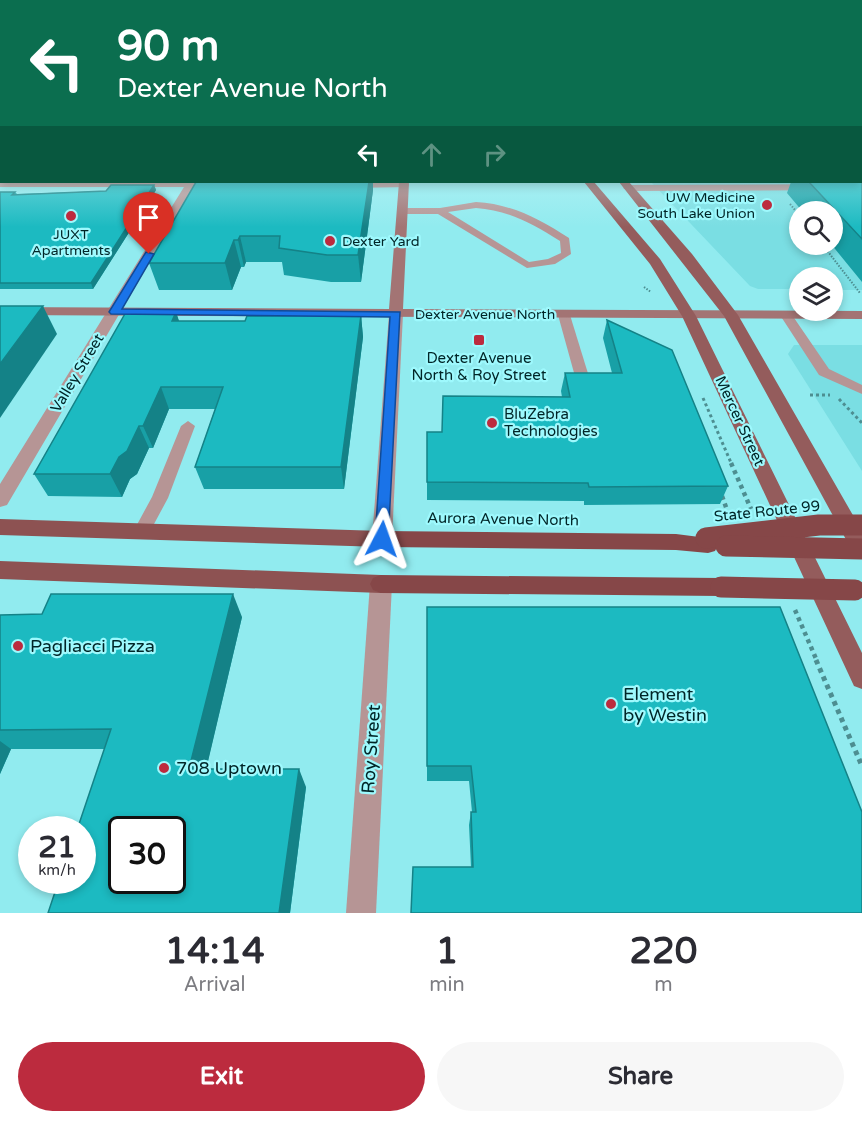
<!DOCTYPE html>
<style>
body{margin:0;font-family:"Varela Round",sans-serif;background:#f7f7f7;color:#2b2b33;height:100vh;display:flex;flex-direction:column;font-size:22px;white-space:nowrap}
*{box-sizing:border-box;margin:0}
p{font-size:20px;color:#7c7c81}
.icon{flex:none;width:33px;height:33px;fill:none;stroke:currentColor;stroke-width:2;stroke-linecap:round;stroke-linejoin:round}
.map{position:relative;height:913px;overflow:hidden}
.panel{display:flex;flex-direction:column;background:#fff;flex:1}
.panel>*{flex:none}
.guide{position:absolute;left:0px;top:0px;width:862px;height:183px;box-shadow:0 3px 9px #0003;background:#0b6e4f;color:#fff;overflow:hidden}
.controls{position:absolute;left:789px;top:201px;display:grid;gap:12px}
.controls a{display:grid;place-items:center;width:54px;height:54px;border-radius:50%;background:#fff;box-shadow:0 3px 9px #0003;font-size:30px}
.speed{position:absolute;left:18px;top:816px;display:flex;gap:12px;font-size:30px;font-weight:700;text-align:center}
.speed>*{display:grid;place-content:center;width:78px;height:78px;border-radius:50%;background:#fff;box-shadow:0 3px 9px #0003;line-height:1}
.speed small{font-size:15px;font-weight:400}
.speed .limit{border:3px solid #111;border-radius:9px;background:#fff;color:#111}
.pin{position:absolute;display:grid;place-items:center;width:51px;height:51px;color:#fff;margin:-62px -26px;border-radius:50% 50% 50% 0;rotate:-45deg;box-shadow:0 0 6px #0007}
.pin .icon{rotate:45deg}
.me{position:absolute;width:66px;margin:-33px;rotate:4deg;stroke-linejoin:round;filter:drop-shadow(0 0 4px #0008)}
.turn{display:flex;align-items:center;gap:21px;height:126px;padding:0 18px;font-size:27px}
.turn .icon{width:78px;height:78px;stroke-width:2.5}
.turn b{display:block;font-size:42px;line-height:51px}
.lanes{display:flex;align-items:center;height:57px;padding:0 18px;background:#0003;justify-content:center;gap:30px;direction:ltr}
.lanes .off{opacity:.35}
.eta{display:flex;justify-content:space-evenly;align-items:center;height:102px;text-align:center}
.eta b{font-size:36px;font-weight:700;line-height:42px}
.button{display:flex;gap:12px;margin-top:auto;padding:12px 18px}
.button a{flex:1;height:69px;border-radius:36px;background:#bc2b3e;color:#fff;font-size:24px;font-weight:700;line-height:69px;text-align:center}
.button a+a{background:#f7f7f7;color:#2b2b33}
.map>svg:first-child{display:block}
</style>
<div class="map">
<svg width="862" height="913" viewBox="0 0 862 913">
<rect width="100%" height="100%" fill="#91ebef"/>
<g fill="#7adee3" fill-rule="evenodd">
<path d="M862 122V290H833L832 278H800L799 289H758L750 286 651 182H861ZM800 212H832V244H800Z"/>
<polygon points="794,345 862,345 862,471 788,354"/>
</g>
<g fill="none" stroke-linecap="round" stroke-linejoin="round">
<g stroke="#4d8e91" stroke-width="2" stroke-dasharray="1.5 1.5" stroke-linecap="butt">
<polyline points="790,204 800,216"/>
<polyline points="822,244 860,293"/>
<polyline points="644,287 651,292"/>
</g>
<g stroke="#4d8e91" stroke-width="3" stroke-dasharray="3 3" stroke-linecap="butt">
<polyline points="810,395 830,395"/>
<polyline points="703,398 732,465"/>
<polyline points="839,399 862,423"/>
</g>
<g stroke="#4d8e91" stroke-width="4.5" stroke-dasharray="4 4" stroke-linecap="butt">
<polyline points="731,463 751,509"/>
<polyline points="722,496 727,510"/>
<polyline points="795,610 817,661"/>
</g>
<polyline stroke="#4d8e91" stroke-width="5" stroke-dasharray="4.5 4.5" stroke-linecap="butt" points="816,660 862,766"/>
<g fill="#b69595" fill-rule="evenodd">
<path d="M476 202C512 204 539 219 569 238L571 254 555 264 527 268 438 214H402L397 211 402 208H440ZM476 208C508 210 533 224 560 241L561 253 548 259 529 262 448 212Z"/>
<polygon points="564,311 570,315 590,380 588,383 578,383 576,380 558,315"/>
<polygon points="786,311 790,312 829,369 862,385 862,394 819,375 780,315"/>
<polygon points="188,421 195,426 168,498 147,537 141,539 135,537 133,532 152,497 181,426"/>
</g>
<g fill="#b69595" fill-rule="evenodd">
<polygon points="2,149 2,156 0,156 0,150"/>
<polygon points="0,181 220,182 222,184 217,187 194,187 7,505 0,507 0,484 184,187 0,187"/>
<polygon points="404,182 409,185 408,187 350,188 345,185 350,182"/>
<polygon points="862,184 862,190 628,191 623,188 628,185"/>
<polygon points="396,310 403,314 392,539 389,545 382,547 375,545 372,539 389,314"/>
<polygon points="381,575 389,578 392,584 376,913 346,913 370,584 373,578"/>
</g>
<polygon fill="#a37474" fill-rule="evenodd" points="399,182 409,182 403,309 862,311 862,319 0,315 0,307 389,309"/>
<g fill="#945c5c" fill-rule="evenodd">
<polygon points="584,182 594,182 660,259 696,316 862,653 862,689 854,686 682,316 650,264"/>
<polygon points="619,182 629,182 692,254 738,315 862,531 862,558 855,556 724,316"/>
</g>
<g fill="#8d5252" fill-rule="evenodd">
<polygon points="0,519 382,531 389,533 392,539 389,545 382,547 0,535"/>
<polygon points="0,561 381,575 389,578 392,584 389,590 381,593 0,579"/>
</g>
<g fill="#864748" fill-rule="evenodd">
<polygon points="382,531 676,534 715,539 718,545 715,551 708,553 676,550 382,547 375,545 372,539 375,533"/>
<polygon points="381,575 721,578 729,581 732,587 729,593 721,596 381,593 373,590 370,584 373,578"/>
</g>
<g stroke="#864748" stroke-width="21">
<polyline points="706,538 819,525 862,525"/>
<polyline points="726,546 862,549"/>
<polyline points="721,587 855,590"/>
</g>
</g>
<g fill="#18a0a6">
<polygon points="861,100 862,100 862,282 831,244 832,244 832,212 803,212 787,193 791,182 778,182 861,182"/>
<polygon points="196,182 373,182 373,190 361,282 331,282 284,275 282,262 246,262 244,267 241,267 232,290 159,290 149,263"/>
<polygon points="154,185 156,190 93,289 0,289 0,192 15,192 17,194 106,191"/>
<polygon points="176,312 179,321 245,321 361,315 363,337 344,489 204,489 195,467 215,409 169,409 153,448 149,448 137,474 130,479 122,497 48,496 34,474"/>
<polygon points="607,320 728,486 720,504 584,505 584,501 427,500 427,432 442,432 562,397 561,391 565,373 612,373 603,338"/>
<polygon points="427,607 862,812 471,867 469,825 471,812 472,812 469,781 427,781"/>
<polygon points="0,615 242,617 206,769 306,787 290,913 105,749 11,749 0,774"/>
</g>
<g fill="#148287">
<polygon points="2,108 2,135 0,136 0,109"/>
<polygon points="369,182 373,182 373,190 361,282 358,255"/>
<polygon points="154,185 156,190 93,289 91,283"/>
<polygon points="240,236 246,262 244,267 238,240"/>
<polygon points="234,240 241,267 232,290 225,263"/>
<polygon points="43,306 57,334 0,418 0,364"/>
<polygon points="176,312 183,334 172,321"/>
<polygon points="361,315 363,337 344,489 341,467"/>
<polygon points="161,387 169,409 153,448 143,426"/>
<polygon points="139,426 149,448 137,474 130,479 122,497 110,474 119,457"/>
<polygon points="233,594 242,617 202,787 189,769"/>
<polygon points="0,741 11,749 0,774"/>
<polygon points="299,769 306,787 290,913 279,913"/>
</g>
<g fill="#1cbac1" stroke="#148287" stroke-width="1.5" fill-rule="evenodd">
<polygon points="0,100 2,100 2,108 0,109"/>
<rect x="861" y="100" width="1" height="58"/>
<polygon points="861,168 862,168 862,239 809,182 861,182"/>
<polygon points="196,182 369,182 358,255 327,255 279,248 280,236 240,236 238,240 234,240 225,263 149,263"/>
<polygon points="111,185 154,185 91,283 0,283 0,192 15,192 12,195 106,191"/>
<polygon points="0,306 43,306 0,364"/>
<polygon points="126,312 176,312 172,321 245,321 247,316 361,315 341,467 195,467 223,387 161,387 143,426 139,426 127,451 119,457 110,474 34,474"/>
<polygon points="607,320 672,350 728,486 589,487 588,483 427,482 427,432 442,432 443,396 570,397 565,373 622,373"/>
<path d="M51 594H233L189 769H299L279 913H48L59 880H82V830H77L111 729 0 730V615L42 614ZM122 830H172V880H122Z"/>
<polygon points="427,607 780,607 862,812 862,913 411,913 413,867 473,867 471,812 476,812 471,766 427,766"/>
</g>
<linearGradient id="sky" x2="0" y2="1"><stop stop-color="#67aecf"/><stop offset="0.44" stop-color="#cef6f8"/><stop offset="1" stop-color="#cef6f8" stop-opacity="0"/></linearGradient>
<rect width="862" height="227" fill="url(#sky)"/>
<polygon fill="#1a73e8" stroke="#114b97" stroke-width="1.5" points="146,252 154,254 122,309 400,312 388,543 382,545 375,539 390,317 111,314 109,312"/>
<g fill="#bc2b3e" stroke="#9ef9fd" stroke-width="2">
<circle cx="767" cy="205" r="6"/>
<circle cx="71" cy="216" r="6"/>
<circle cx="330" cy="241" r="6"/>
<rect x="473" y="334" width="12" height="12" rx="3"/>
<circle cx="492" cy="423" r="6"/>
<circle cx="18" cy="646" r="6"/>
<circle cx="611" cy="704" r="6"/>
<circle cx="164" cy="768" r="6"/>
</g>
<g text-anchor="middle" stroke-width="4.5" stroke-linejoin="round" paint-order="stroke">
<g font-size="14" fill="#002527" stroke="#9ef9fd" text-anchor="end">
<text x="755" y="202">UW Medicine<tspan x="755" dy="16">South Lake Union</tspan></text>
<text x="71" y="239" text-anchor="middle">JUXT<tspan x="71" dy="16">Apartments</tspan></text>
<text x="342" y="246" text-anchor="start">Dexter Yard</text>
</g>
<g font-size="14" fill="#002527" stroke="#9ef9fd">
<text x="485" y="319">Dexter Avenue North</text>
</g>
<g font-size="15" fill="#002527" stroke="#9ef9fd">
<text x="479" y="363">Dexter Avenue<tspan x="479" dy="17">North &amp; Roy Street</tspan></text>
<text x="504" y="419" text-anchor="start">BluZebra<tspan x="504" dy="17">Technologies</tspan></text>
</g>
<g font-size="15" fill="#002527" stroke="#9ef9fd">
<text transform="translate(77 373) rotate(-59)" y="5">Valley Street</text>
<text transform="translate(740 421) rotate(65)" y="5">Mercer Street</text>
<text transform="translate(767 511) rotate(-6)" y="5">State Route 99</text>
<text transform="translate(503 519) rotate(1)" y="5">Aurora Avenue North</text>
</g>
<g font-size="18" fill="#002527" stroke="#9ef9fd" text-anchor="start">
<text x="30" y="652">Pagliacci Pizza</text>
<text x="623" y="700">Element<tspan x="623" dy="21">by Westin</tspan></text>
<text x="176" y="774">708 Uptown</text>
</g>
<g font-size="18" fill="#002527" stroke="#9ef9fd">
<text transform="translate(371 749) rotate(-86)" y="6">Roy Street</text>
</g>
</g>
</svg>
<div class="controls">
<a><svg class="icon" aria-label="search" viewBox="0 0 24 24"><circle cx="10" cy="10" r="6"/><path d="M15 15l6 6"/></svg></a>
<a><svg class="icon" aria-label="layers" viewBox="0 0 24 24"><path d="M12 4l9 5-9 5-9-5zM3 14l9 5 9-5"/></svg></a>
</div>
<div class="speed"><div>21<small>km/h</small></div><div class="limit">30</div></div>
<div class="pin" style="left:149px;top:254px;background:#d93025"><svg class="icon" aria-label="arrive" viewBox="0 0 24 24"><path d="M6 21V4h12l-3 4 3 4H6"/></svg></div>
<svg class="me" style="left:382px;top:539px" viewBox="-20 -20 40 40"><path d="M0-17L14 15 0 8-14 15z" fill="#1a73e8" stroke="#fff" stroke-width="4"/></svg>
<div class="guide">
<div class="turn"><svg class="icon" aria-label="left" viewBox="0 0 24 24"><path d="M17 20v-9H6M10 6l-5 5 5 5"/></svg><div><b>90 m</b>Dexter Avenue North</div></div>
<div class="lanes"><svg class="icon" aria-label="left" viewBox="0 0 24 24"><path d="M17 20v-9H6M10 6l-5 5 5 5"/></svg><svg class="icon off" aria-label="ahead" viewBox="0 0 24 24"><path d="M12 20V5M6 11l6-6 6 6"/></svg><svg class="icon off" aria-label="right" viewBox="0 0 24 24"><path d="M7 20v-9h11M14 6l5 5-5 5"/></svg></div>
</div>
</div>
<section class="panel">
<div class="eta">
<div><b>14:14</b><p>Arrival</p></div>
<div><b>1</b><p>min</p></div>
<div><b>220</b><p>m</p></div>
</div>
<div class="button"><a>Exit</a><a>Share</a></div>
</section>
